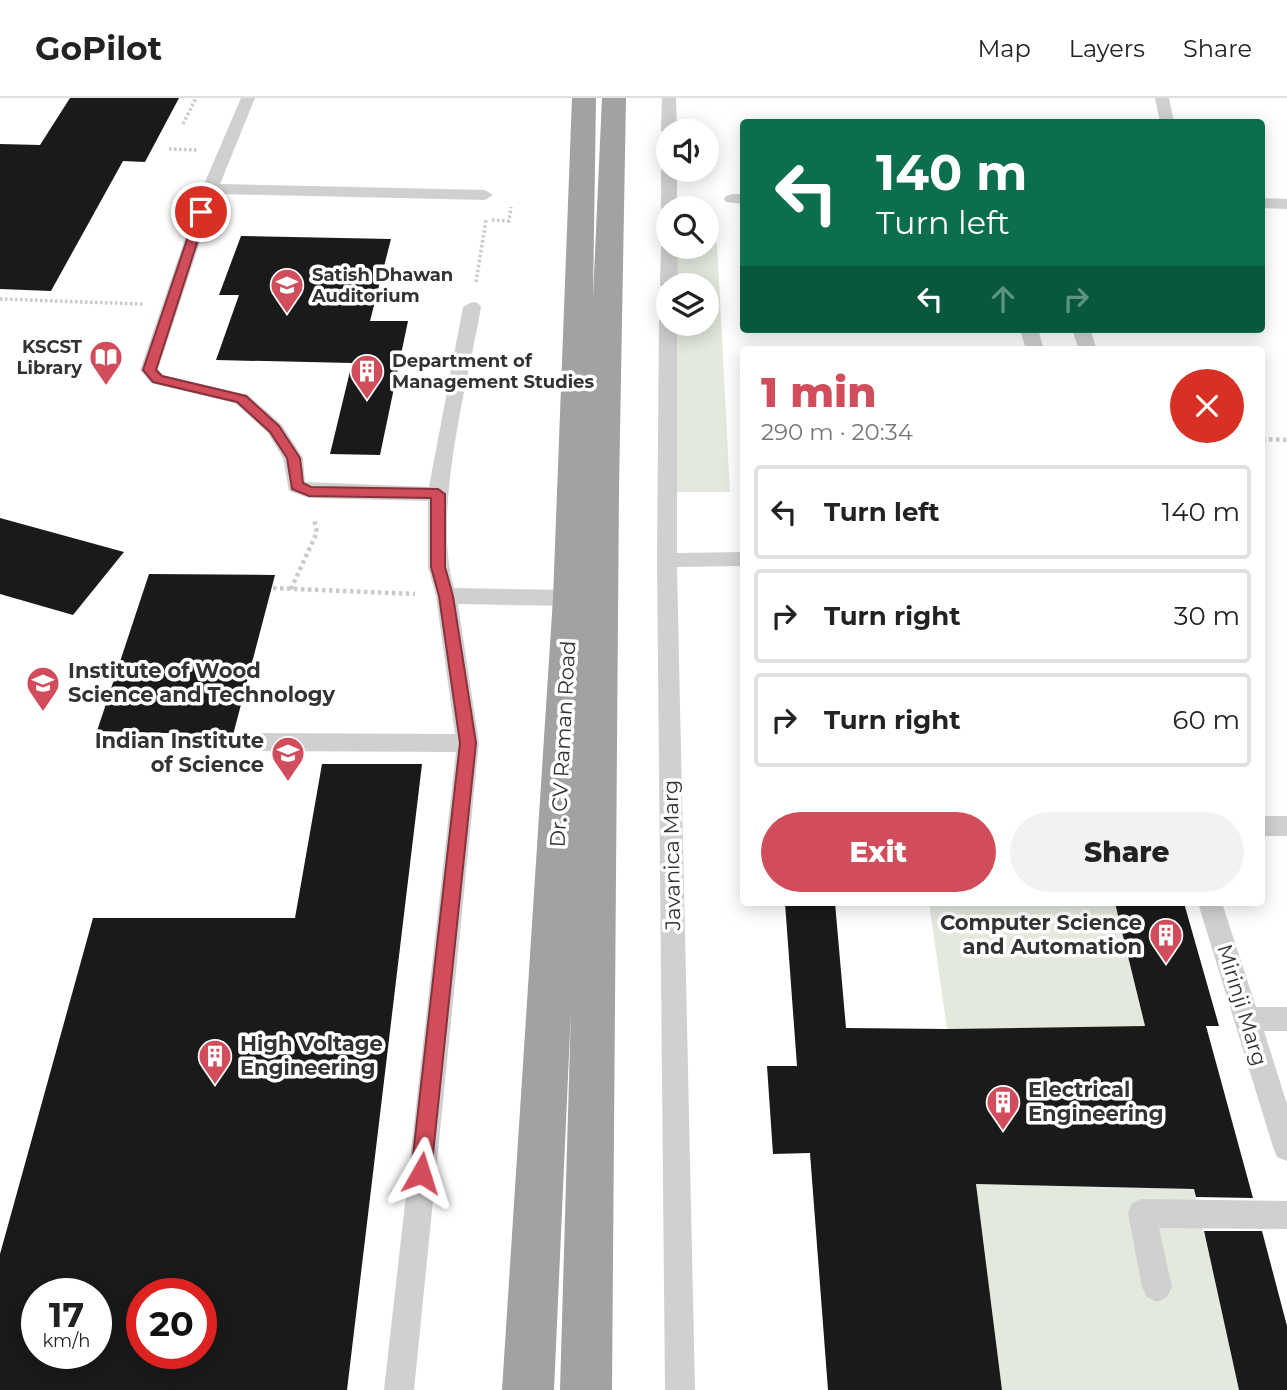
<!DOCTYPE html>
<meta charset="utf-8">
<style>
body{margin:0;font-family:Montserrat,sans-serif;background:#f2f2f2;color:#222;height:100vh;display:flex;flex-direction:column;font-size:26px;white-space:nowrap}
*{box-sizing:border-box;margin:0}
p{font-size:23px;color:#767676}
.icon{flex:none;width:38px;height:38px;fill:none;stroke:currentColor;stroke-width:2;stroke-linecap:round;stroke-linejoin:round}
.map{position:relative;flex:1;overflow:hidden}
.sheet{position:absolute;left:740px;top:248px;width:525px;height:560px;display:flex;flex-direction:column;background:#fff;border-radius:7px;box-shadow:0 4px 18px #0003}
.sheet>*{flex:none}
.banner{position:absolute;left:740px;top:21px;width:525px;height:214px;border-radius:7px;box-shadow:0 4px 18px #0003;background:#0b6e4f;color:#fff;overflow:hidden}
.controls{position:absolute;left:656px;top:21px;display:grid;gap:14px}
.controls a{display:grid;place-items:center;width:63px;height:63px;border-radius:50%;background:#fff;box-shadow:0 4px 18px #0003;font-size:35px}
.speed{position:absolute;left:21px;top:1180px;display:flex;gap:14px;font-size:35px;font-weight:700;text-align:center}
.speed>*{display:grid;place-content:center;width:91px;height:91px;border-radius:50%;background:#fff;box-shadow:0 4px 18px #0003;line-height:1}
.speed small{font-size:18px;font-weight:400}
.speed .limit{border:10px solid #d22;background:#fff;color:#111}
.pin{position:absolute;display:grid;place-items:center;width:60px;height:60px;color:#fff;margin:-30px;border:4px solid #fff;border-radius:50%;box-shadow:0 2px 7px #0007}
.me{position:absolute;width:77px;margin:-38px;rotate:6deg;stroke-linejoin:round;filter:drop-shadow(0 0 5px #0008)}
.turn{display:flex;align-items:center;gap:24px;height:147px;padding:0 21px;font-size:32px}
.turn .icon{width:91px;height:91px;stroke-width:2.5}
.turn b{display:block;font-size:49px;line-height:60px}
.lanes{display:flex;align-items:center;height:66px;padding:0 21px;background:#0003;justify-content:center;gap:35px;direction:ltr}
.lanes .off{opacity:.35}
.round{display:grid;place-items:center;flex:none;width:74px;height:74px;border-radius:37px;background:#f2f2f2}
.overview{display:flex;align-items:center;justify-content:space-between;height:119px;padding:0 21px}
h1{font-size:42px;font-weight:800;line-height:52px;color:#d24d5b}
.cta{display:flex;gap:14px;margin-top:auto;padding:14px 21px}
.cta a{flex:1;height:80px;border-radius:42px;background:#d24d5b;color:#fff;font-size:28px;font-weight:800;line-height:80px;text-align:center}
.cta a+a{background:#f2f2f2;color:#222}
ul{padding:0;list-style:none}
li{display:flex;align-items:center;gap:21px;height:94px;margin:0 14px 10px;padding:0 7px;border:4px solid #e0e0e0;border-radius:7px}
li div{flex:1}
li b{display:block;font-size:26px}
li em{font-style:normal}
header{display:flex;align-items:center;gap:42px;box-sizing:border-box;height:98px;padding:0 35px;background:#fff;border-bottom:2px solid #e0e0e0}
header strong{font-size:33px}
nav{display:flex;gap:38px;margin-inline-start:auto;font-size:24px}
.map>svg:first-child{display:block}
</style>
<header>
<strong>GoPilot</strong>
<nav><a>Map</a><a>Layers</a><a>Share</a></nav>
</header>
<div class="map">
<svg width="1287" height="1292" viewBox="0 0 1287 1292">
<rect width="100%" height="100%" fill="#fff"/>
<g fill="#e3e9dd">
<polygon points="707,145 717,145 730,394 674,394 675,226 707,226 707,187 675,187 675,149 707,149"/>
<polygon points="929,805 1115,805 1145,928 947,931"/>
<polygon points="976,1086 1194,1091 1239,1292 1002,1292"/>
</g>
<g fill="#1a1a1a" fill-rule="evenodd">
<polygon points="70,0 179,0 145,64 123,63 51,193 0,191 0,46 40,47"/>
<polygon points="241,138 391,141 370,223 408,223 380,357 330,356 352,265 216,262 239,197 219,197"/>
<polygon points="0,420 124,454 73,517 0,496"/>
<polygon points="149,476 275,477 233,637 97,633"/>
<path d="M322 666H422L347 1292H0V1156L93 820H295ZM37 1195H96V1255H37ZM142 1195H201V1255H142Z"/>
<polygon points="785,805 835,805 846,930 947,931 1145,928 1115,805 1184,805 1219,928 1206,928 1253,1100 1196,1099 1194,1091 976,1086 1002,1292 828,1292 810,1055 773,1056 767,968 797,968"/>
<polygon points="1204,1133 1262,1133 1287,1228 1287,1292 1239,1292"/>
</g>
<g fill="none" stroke-linecap="round" stroke-linejoin="round">
<g stroke="#cacaca" stroke-width="3.5" stroke-dasharray="2.5 2.5" stroke-linecap="butt">
<polyline points="183,26 196,0"/>
<polyline points="169,51 197,52"/>
<polyline points="492,122 509,123 511,109"/>
<polyline points="707,127 708,113"/>
<polyline points="476,184 486,122"/>
<polyline points="0,201 143,206"/>
</g>
<g stroke="#cacaca" stroke-width="4.5" stroke-dasharray="3.5 3.5" stroke-linecap="butt">
<polyline points="1262,341 1287,342"/>
<polyline points="273,490 415,496"/>
<polyline points="291,491 317,434 314,421"/>
</g>
<g fill="#d0d0d0" fill-rule="evenodd">
<path d="M241 0H255L220 86 485 92 493 97 485 102 216 96 158 271 163 277 248 297 282 327 303 360 305 384 429 389 463 209 472 204 478 205 481 209C467 289 432 413 454 490L571 492 578 495 581 500 578 505 571 508 458 506 479 645 414 1292H384L456 654 245 653 237 650 234 644 237 638 245 635 455 636 436 498 428 469V403L309 400 289 393 283 360 268 335 235 305 151 285 140 272 202 91Z"/>
<polygon points="662,0 676,0 677,33 668,33 668,37 661,33"/>
<polygon points="1155,0 1169,0 1174,24 1160,24"/>
<polygon points="668,67 668,72 677,72 677,110 668,110 668,115 661,110 661,72"/>
<polygon points="732,96 744,96 744,106 726,104 724,101 726,98"/>
<polygon points="1262,100 1287,101 1287,111 1262,110"/>
<polygon points="668,144 668,149 677,149 678,187 668,187 668,192 660,187 661,149"/>
<polygon points="668,217 668,226 677,226 677,455 744,454 744,468 677,469 695,1292 665,1292 657,462 659,222"/>
<polygon points="1020,231 1038,231 1044,252 1026,252"/>
<polygon points="1072,231 1090,231 1097,252 1079,252"/>
<rect x="1262" y="718" width="25" height="20"/>
<polygon points="1198,805 1222,805 1256,909 1287,909 1287,933 1264,933 1287,1006 1287,1063 1277,1059 1273,1049"/>
<polygon points="1142,1101 1287,1103 1287,1131 1159,1130 1172,1189 1167,1199 1157,1204 1147,1199 1142,1189 1128,1115 1132,1105"/>
</g>
<polygon fill="#a2a2a2" fill-rule="evenodd" points="572,0 596,0 593,199 602,0 626,0 619,391 612,1292 560,1292 571,912 554,1292 502,1292 553,500"/>
</g>
<polygon fill="#d24d5b" stroke="#88323b" stroke-width="2" points="197,112 207,114 156,272 162,278 246,298 279,328 300,360 303,385 311,389 438,391 445,396 445,469 453,498 476,645 431,1075 428,1082 421,1084 414,1082 411,1075 460,645 439,498 431,469 431,400 309,398 292,391 287,360 270,334 237,304 153,284 143,272"/>
<defs>
<symbol id="university-pin" viewBox="-11 -11 22 30"><path d="M0 17L-7.5 6A9.5 9.5 0 1 1 7.5 6Z" fill="#d24d5b" stroke="#fff"/><path d="M0-5L7-2L0 1L-7-2ZM-4 1L0 2.5L4 1V4Q0 6-4 4Z" fill="#fff"/></symbol>
<symbol id="library-pin" viewBox="-11 -11 22 30"><path d="M0 17L-7.5 6A9.5 9.5 0 1 1 7.5 6Z" fill="#d24d5b" stroke="#fff"/><path d="M-6-4Q-3-5.5-.7-3.5V5Q-3 3-6 4ZM6-4Q3-5.5 .7-3.5V5Q3 3 6 4Z" fill="#fff"/></symbol>
<symbol id="building-pin" viewBox="-11 -11 22 30"><path d="M0 17L-7.5 6A9.5 9.5 0 1 1 7.5 6Z" fill="#d24d5b" stroke="#fff"/><path d="M-4-6H4V6H1V3H-1V6H-4ZM-2.5-4.3h1.7v1.8h-1.7ZM.8-4.3h1.7v1.8H.8ZM-2.5-1h1.7V.8h-1.7ZM.8-1h1.7V.8H.8Z" fill="#fff"/></symbol>
</defs>
<g fill-rule="evenodd">
<use href="#university-pin" x="268" y="168" width="38" height="52"/>
<use href="#library-pin" x="87" y="240" width="38" height="52"/>
<use href="#building-pin" x="348" y="254" width="38" height="52"/>
<use href="#university-pin" x="24" y="566" width="38" height="52"/>
<use href="#university-pin" x="269" y="636" width="38" height="52"/>
<use href="#building-pin" x="1147" y="818" width="38" height="52"/>
<use href="#building-pin" x="196" y="939" width="38" height="52"/>
<use href="#building-pin" x="984" y="985" width="38" height="52"/>
</g>
<g text-anchor="middle" stroke-width="7" stroke-linejoin="round" paint-order="stroke">
<g font-size="18" font-weight="bold" fill="#333" stroke="#fff" text-anchor="start">
<text x="312" y="183">Satish Dhawan<tspan x="312" dy="21">Auditorium</tspan></text>
<text x="82" y="255" text-anchor="end">KSCST<tspan x="82" dy="21">Library</tspan></text>
<text x="392" y="269">Department of<tspan x="392" dy="21">Management Studies</tspan></text>
</g>
<g font-size="21" font-weight="bold" fill="#333" stroke="#fff" text-anchor="start">
<text x="68" y="580">Institute of Wood<tspan x="68" dy="24">Science and Technology</tspan></text>
<text x="264" y="650" text-anchor="end">Indian Institute<tspan x="264" dy="24">of Science</tspan></text>
<text x="1142" y="832" text-anchor="end">Computer Science<tspan x="1142" dy="24">and Automation</tspan></text>
<text x="240" y="953">High Voltage<tspan x="240" dy="24">Engineering</tspan></text>
<text x="1028" y="999">Electrical<tspan x="1028" dy="24">Engineering</tspan></text>
</g>
<g font-size="21" fill="#333" stroke="#fff">
<text transform="translate(563 646) rotate(-87)" y="7">Dr. CV Raman Road</text>
<text transform="translate(672 757) rotate(-91)" y="7">Javanica Marg</text>
<text transform="translate(1242 907) rotate(73)" y="7">Mirinji Marg</text>
</g>
</g>
</svg>
<div class="controls">
<a><svg class="icon" aria-label="sound" viewBox="0 0 24 24"><path d="M4 9h4l5-4v14l-5-4H4zM17 9q2 3 0 6"/></svg></a>
<a><svg class="icon" aria-label="search" viewBox="0 0 24 24"><circle cx="10" cy="10" r="6"/><path d="M15 15l6 6"/></svg></a>
<a><svg class="icon" aria-label="layers" viewBox="0 0 24 24"><path d="M12 4l9 5-9 5-9-5zM3 14l9 5 9-5"/></svg></a>
</div>
<div class="speed"><div>17<small>km/h</small></div><div class="limit">20</div></div>
<div class="pin" style="left:201px;top:114px;background:#d93025"><svg class="icon" aria-label="arrive" viewBox="0 0 24 24"><path d="M6 21V4h12l-3 4 3 4H6"/></svg></div>
<svg class="me" style="left:421px;top:1075px" viewBox="-20 -20 40 40"><path d="M0-17L14 15 0 8-14 15z" fill="#d24d5b" stroke="#fff" stroke-width="4"/></svg>
<div class="banner">
<div class="turn"><svg class="icon" aria-label="left" viewBox="0 0 24 24"><path d="M17 20v-9H6M10 6l-5 5 5 5"/></svg><div><b>140 m</b>Turn left</div></div>
<div class="lanes"><svg class="icon" aria-label="left" viewBox="0 0 24 24"><path d="M17 20v-9H6M10 6l-5 5 5 5"/></svg><svg class="icon off" aria-label="ahead" viewBox="0 0 24 24"><path d="M12 20V5M6 11l6-6 6 6"/></svg><svg class="icon off" aria-label="right" viewBox="0 0 24 24"><path d="M7 20v-9h11M14 6l5 5-5 5"/></svg></div>
</div>
<section class="sheet">
<div class="overview"><div><h1>1 min</h1><p>290 m · 20:34</p></div><a class="round" style="background:#d93025;color:#fff"><svg class="icon" aria-label="close" viewBox="0 0 24 24"><path d="M6 6l12 12M18 6L6 18"/></svg></a></div>
<ul>
<li><svg class="icon" aria-label="left" viewBox="0 0 24 24"><path d="M17 20v-9H6M10 6l-5 5 5 5"/></svg><div><b>Turn left</b></div><em>140 m</em></li>
<li><svg class="icon" aria-label="right" viewBox="0 0 24 24"><path d="M7 20v-9h11M14 6l5 5-5 5"/></svg><div><b>Turn right</b></div><em>30 m</em></li>
<li><svg class="icon" aria-label="right" viewBox="0 0 24 24"><path d="M7 20v-9h11M14 6l5 5-5 5"/></svg><div><b>Turn right</b></div><em>60 m</em></li>
</ul>
<div class="cta"><a>Exit</a><a>Share</a></div>
</section>
</div>
